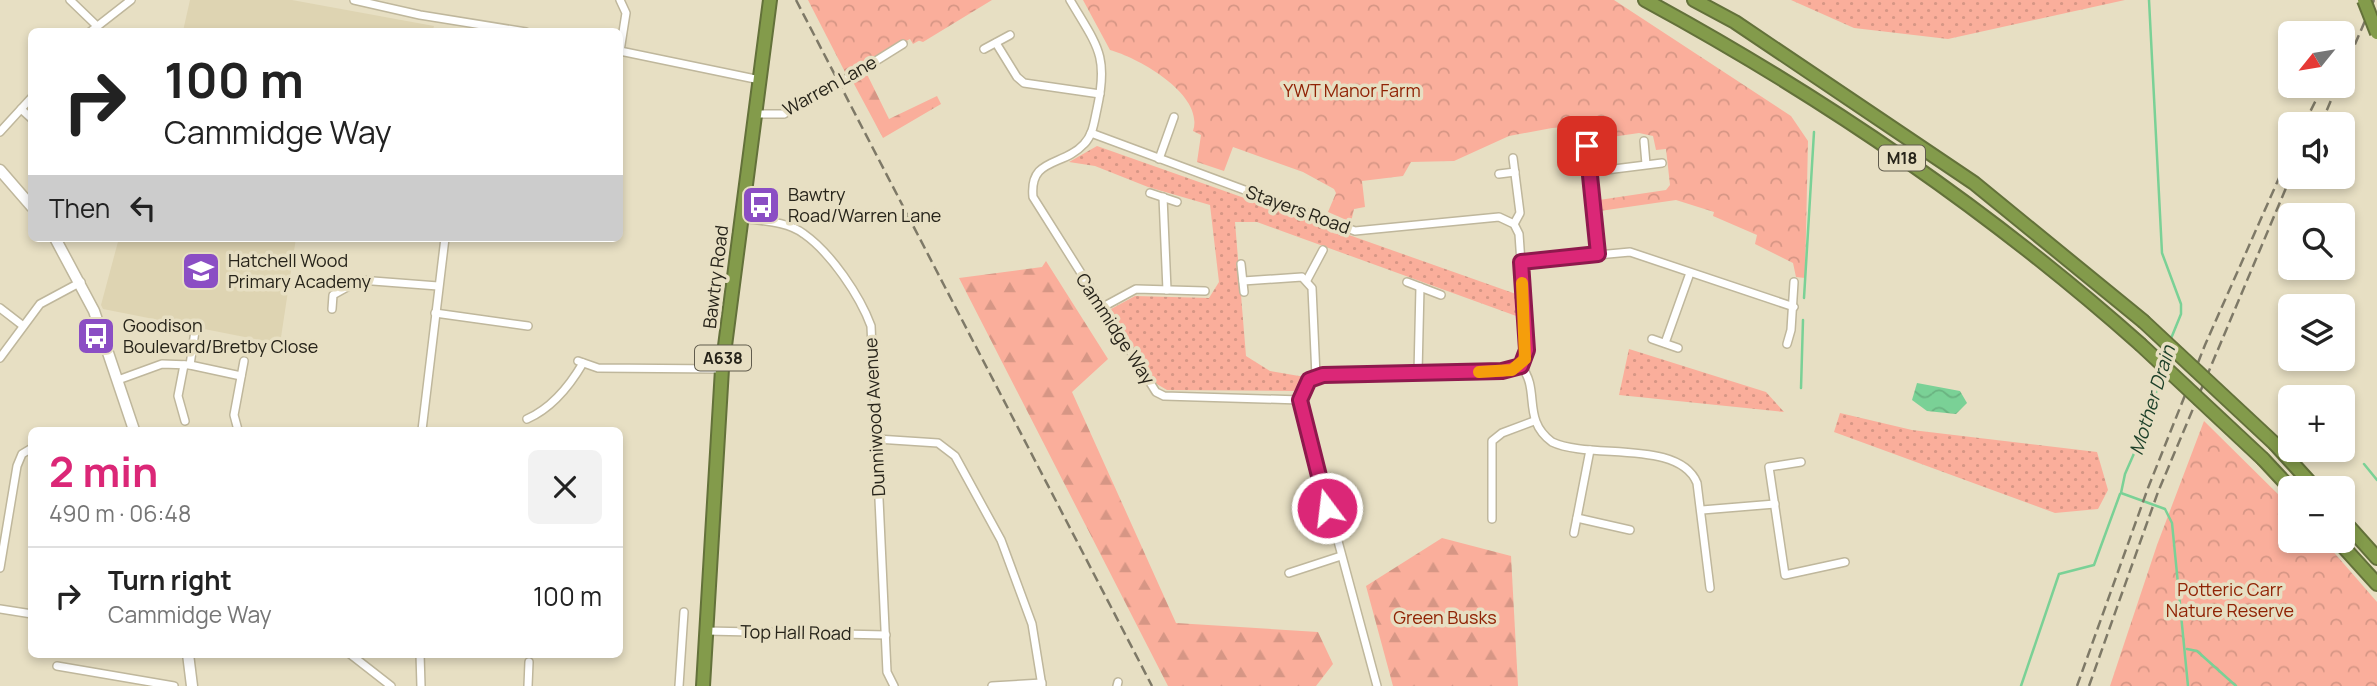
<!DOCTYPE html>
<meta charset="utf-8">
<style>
body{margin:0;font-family:Manrope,sans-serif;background:#f2f2f2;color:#222;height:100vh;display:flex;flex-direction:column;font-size:26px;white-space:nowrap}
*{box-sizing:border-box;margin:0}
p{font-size:23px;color:#767676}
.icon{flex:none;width:38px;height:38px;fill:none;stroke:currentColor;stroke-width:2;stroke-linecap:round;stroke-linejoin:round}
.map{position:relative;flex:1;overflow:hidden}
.sheet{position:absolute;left:28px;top:427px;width:595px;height:231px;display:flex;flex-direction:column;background:#fff;border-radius:10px;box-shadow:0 4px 10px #0003}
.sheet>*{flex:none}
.banner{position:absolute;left:28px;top:28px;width:595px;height:214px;border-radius:10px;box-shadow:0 4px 10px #0003;background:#fff;color:#222;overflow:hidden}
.needle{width:46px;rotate:240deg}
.fabs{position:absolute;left:2278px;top:21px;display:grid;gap:14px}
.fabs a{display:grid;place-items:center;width:77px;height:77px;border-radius:10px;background:#fff;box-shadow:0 4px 10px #0003;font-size:35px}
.pin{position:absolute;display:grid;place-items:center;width:60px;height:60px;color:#fff;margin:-30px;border-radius:14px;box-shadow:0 4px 10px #0006}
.me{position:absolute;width:77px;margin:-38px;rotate:345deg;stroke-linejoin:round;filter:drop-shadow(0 0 5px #0008)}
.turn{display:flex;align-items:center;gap:24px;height:147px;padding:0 21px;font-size:32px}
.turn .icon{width:91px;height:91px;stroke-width:2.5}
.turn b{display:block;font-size:49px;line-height:60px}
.then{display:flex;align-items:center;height:66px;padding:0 21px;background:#0003;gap:14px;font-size:26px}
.round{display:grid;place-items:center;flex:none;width:74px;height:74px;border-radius:10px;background:#f2f2f2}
.summary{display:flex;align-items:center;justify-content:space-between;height:119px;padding:0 21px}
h1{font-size:42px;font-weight:700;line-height:52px;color:#db2777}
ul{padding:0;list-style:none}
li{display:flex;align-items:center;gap:21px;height:98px;padding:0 21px;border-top:2px solid #e0e0e0}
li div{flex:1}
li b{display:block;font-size:26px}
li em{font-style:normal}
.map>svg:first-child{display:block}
</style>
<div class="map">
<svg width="2377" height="686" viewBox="0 0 2377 686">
<defs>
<pattern id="grass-dots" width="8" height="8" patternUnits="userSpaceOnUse" patternTransform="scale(1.75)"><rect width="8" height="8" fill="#faae9b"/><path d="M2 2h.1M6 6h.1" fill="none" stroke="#d69685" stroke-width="1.8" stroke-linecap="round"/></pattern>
<pattern id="forest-firs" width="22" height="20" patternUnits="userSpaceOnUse" patternTransform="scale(1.75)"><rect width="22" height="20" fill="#faae9b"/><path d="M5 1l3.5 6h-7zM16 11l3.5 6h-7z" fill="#d69685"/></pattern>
<pattern id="park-crowns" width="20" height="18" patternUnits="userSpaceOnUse" patternTransform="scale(1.75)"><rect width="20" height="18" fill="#faae9b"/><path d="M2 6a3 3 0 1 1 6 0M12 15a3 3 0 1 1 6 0" fill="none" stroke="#d69685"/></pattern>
<pattern id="water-waves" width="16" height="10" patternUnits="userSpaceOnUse" patternTransform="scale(1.75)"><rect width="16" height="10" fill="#7ad196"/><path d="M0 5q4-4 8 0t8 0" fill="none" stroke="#6ab381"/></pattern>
</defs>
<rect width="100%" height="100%" fill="#e7dfc3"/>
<g fill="#ded4b2">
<polygon points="190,0 292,0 434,26 432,32 183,31"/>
<polygon points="119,238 296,238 280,344 103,309 101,305"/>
</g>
<g fill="url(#grass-dots)">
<polygon points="1791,0 2125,0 1948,39 1854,28"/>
<polygon points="1097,146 1516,294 1519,317 1257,222 1235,222 1246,356 1270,371 1305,377 1294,391 1167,390 1155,383 1111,309 1135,296 1209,298 1219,282 1210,205 1148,187 1095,166 1069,162"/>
<polygon points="1629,349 1766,392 1784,412 1619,395"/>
<polygon points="1840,413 1912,430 2097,452 2108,490 2098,509 2055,513 1834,432"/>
</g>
<g fill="url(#forest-firs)">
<polygon points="809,0 992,0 923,42 905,36 861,62 889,119 937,96 941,104 883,138"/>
<polygon points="1046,261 1108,359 1072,392 1176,623 1318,632 1333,664 1316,686 1168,686 959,278 1042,267"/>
<polygon points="1442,538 1511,556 1518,686 1393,686 1366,586"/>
</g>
<g fill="url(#park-crowns)">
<polygon points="808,0 990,0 913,44 910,39 845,72"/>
<path d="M1083 0H1614L1791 116 1808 141 1805 278 1796 277 1793 263 1755 244 1757 235 1713 216 1714 212 1676 200 1600 211 1599 200 1666 190 1670 185 1666 149 1656 150 1653 136 1639 133 1598 139 1595 125 1552 128 1509 136 1454 161 1411 162 1403 176 1362 181 1365 207 1354 209 1351 222 1328 212 1336 193 1334 189 1303 172 1233 147 1224 171 1197 162 1201 135 1193 131C1205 95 1139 58 1110 50Z"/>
<polygon points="2204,421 2291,507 2291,541 2324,541 2377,602 2377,686 2110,686 2157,545"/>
</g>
<polygon fill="url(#water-waves)" points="1917,383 1960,391 1967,403 1956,414 1927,411 1912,400"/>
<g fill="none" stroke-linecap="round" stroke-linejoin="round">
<g stroke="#7ad196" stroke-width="2.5">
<polyline points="2149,0 2162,253 2181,304 2181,314 2170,341"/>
<polyline points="1804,298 1814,132"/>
<polyline points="2159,370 2154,408 2125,474 2121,493 2165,509 2172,523 2188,686"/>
<polyline points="1801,388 1803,320"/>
<polyline points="2364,464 2377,480"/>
<polyline points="2187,649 2197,651 2236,686"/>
<polyline points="2021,686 2059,574 2094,565 2120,494"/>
</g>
<defs>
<g id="street">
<polyline points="70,0 96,25"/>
<polyline points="354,0 420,15 526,32"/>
<path d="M1070 0C1097 46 1109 55 1097 109 1094 122 1093 135 1084 144 1063 167 1029 157 1033 197L1156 392 1164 396 1300 400"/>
<polyline points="90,32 131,0"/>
<polyline points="996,43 1017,77 1024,83 1100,94"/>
<polyline points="984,49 1010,35"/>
<polyline points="620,51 760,80"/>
<polyline points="620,51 626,13 620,0"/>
<polyline points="855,74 903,44"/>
<polyline points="21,109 32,119"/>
<polyline points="755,114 784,114 817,94"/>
<polyline points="0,132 32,97"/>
<polyline points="1091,133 1355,231 1499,217 1514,224 1519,234 1527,350 1521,366 1502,371 1323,375 1309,380 1300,400"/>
<polyline points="1644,141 1646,164"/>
<polyline points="1587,147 1598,254"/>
<polyline points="1513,158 1520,213 1514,224"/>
<polyline points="1159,159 1174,117"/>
<polyline points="1590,172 1662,163"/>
<polyline points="1499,174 1515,172"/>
<polyline points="1150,193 1177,202"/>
<polyline points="1163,197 1167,290"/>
<path d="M741 218C761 221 787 221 804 234 831 253 860 296 871 326L887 672 894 686"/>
<polyline points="1521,262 1630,252 1794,307"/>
<polyline points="1241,264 1244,292"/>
<polyline points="1307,280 1323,250"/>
<polyline points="1243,281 1302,277 1312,288 1316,376"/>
<polyline points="1407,282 1441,295"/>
<polyline points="0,308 22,325"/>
<polyline points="1101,308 1136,289 1205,291"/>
<polyline points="332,309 333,295 360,280 438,286"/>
<polyline points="435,313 528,326"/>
<polyline points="1652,339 1678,348"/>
<polyline points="1665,343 1690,273"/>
<polyline points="1787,344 1791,330 1794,282"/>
<polyline points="0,358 40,304 81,282"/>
<polyline points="578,361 598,368 722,369"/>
<polyline points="184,365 178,396 185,421"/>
<polyline points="190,365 195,331"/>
<path d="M1521 366C1541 390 1521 419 1552 442 1590 460 1679 439 1697 483L1710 588"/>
<polyline points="1418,373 1420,287"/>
<polyline points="118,380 162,364 190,365 241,376"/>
<polyline points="1300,400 1377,686"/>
<path d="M527 419C552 408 569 387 583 363"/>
<polyline points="238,430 234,415 244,361"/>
<polyline points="422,430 445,238"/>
<polyline points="877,439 938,443 955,456 1001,540 1032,624 1042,686"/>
<polyline points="1801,462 1769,467 1785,575 1845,562"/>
<polyline points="1702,510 1775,504"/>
<polyline points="1577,518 1630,530"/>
<polyline points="1492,519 1492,441 1502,433 1534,421"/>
<polyline points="1574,533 1590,450"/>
<polyline points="0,568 17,466 22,454 32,448"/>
<polyline points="1289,573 1341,556"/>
<polyline points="0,609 32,614"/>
<polyline points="707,631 886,635"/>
<polyline points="350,654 391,686"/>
<polyline points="420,654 421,686"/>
<polyline points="57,666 174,686"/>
<polyline points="528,686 529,662"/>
<polyline points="679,686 684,612"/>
<polyline points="992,686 1042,683"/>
<polyline points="1117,686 1118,682"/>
</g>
<g id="secondary">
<polyline points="0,170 32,207"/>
<polyline points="55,238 94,311 134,430"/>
<polyline points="188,654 192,686"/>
</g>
<g id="highway">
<path d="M1645 0C1822 96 1989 210 2140 344"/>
<polyline points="1694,0 1735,22 1974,183 2143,321"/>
<polyline points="2275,444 2315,488"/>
<polyline points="2263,459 2291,489"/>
<polyline points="2343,520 2377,558"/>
<polyline points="2338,541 2377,584"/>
<polyline points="703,686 722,369 770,0"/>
</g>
</defs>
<use href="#street" stroke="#bfb79c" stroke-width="10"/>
<use href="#secondary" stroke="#bfb79c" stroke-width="13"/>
<use href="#highway" stroke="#63713a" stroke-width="16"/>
<use href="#street" stroke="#fff" stroke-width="7"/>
<use href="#secondary" stroke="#fff" stroke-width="10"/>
<use href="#highway" stroke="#839b4b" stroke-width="12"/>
<g stroke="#7e7967" stroke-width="2.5" stroke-dasharray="10 5" stroke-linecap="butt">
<polyline points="796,0 1152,686"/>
<polyline points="2343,72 2374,0"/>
<polyline points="2304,124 2323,86"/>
<polyline points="2321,124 2337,86"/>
<polyline points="2077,686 2148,488 2205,345 2291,151"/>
<polyline points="2089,686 2158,492 2291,176"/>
</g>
<defs>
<polyline id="street-bridge" points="817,94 855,74"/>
<g id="highway-bridge">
<polyline points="2364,0 2377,33"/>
<polyline points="2143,321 2275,444"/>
<polyline points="2140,344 2263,459"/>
</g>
</defs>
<use href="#street-bridge" stroke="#bfb79c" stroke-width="10" stroke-linecap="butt"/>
<use href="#highway-bridge" stroke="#63713a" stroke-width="16" stroke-linecap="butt"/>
<use href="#street-bridge" stroke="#fff" stroke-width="7"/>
<use href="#highway-bridge" stroke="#839b4b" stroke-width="12"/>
</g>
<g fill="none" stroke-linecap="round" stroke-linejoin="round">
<defs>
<polyline id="route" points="1327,508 1300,400 1309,380 1323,375 1502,371 1521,366 1527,350 1521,262 1598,254 1587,146"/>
</defs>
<use href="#route" stroke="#8e194d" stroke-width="18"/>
<use href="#route" stroke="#db2777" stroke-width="12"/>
<polyline stroke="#f59e0b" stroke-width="12" points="1479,372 1512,370 1525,359 1522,283"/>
</g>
<defs>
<symbol id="bus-square" viewBox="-11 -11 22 22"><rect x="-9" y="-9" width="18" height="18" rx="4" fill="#8b4ec4" stroke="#e7dfc3"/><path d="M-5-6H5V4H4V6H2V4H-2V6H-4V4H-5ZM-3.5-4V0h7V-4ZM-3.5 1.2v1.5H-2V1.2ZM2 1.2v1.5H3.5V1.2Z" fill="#fff"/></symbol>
<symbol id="school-square" viewBox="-11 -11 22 22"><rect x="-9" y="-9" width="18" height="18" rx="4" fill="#8b4ec4" stroke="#e7dfc3"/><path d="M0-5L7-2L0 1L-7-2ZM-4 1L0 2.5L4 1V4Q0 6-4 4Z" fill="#fff"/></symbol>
</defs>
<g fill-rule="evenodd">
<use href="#bus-square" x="739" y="183" width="44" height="44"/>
<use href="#school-square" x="179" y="249" width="44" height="44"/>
<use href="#bus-square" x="74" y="314" width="44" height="44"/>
</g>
<g text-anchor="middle" stroke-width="7" stroke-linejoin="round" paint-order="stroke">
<g fill="#e7dfc3" stroke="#615c4d" stroke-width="2">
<rect x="1879" y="145.5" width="46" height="25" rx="5"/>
<rect x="695" y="345.5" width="56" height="25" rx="5"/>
</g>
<g font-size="16" font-weight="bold" fill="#27241a">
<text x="1902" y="164">M18</text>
<text x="723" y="364">A638</text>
</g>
<g font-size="18" fill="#27241a" stroke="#e7dfc3">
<text transform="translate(830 86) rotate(-29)" y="6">Warren Lane</text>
<text transform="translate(1298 210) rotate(20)" y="6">Stayers Road</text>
<text transform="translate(716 277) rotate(-83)" y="6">Bawtry Road</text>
<text transform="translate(1115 329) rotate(57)" y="6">Cammidge Way</text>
<text transform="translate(875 417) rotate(-93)" y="6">Dunniwood Avenue</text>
<text transform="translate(796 633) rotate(1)" y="6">Top Hall Road</text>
</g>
<g font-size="18" fill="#902305" stroke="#e7dfc3">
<text x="1352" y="97">YWT Manor Farm</text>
<text x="2230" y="596">Potteric Carr<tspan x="2230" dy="21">Nature Reserve</tspan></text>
<text x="1445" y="624">Green Busks</text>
</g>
<g font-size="18" fill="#27241a" stroke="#e7dfc3" text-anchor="start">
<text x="788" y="201">Bawtry<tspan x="788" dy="21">Road/Warren Lane</tspan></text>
<text x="228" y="267">Hatchell Wood<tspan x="228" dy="21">Primary Academy</tspan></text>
<text x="123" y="332">Goodison<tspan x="123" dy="21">Boulevard/Bretby Close</tspan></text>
</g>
<g font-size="19" font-style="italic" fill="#1b3f28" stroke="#e7dfc3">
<text transform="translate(2152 400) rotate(-73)" y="7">Mother Drain</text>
</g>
</g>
</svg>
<div class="fabs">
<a><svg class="needle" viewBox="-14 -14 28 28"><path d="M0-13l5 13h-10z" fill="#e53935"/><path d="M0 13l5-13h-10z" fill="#767676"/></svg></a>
<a><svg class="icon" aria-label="sound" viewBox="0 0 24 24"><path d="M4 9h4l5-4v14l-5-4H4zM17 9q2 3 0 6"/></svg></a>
<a><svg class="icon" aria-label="search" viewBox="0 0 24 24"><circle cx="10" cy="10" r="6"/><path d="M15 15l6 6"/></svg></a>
<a><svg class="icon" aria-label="layers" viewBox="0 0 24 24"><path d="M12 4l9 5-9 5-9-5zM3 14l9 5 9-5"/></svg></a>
<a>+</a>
<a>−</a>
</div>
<div class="pin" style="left:1587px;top:146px;background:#d93025"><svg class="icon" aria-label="arrive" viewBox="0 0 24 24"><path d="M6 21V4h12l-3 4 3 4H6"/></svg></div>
<svg class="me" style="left:1327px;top:508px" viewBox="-20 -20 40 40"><circle r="17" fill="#db2777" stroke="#fff" stroke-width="3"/><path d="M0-11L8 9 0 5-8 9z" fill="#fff"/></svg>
<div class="banner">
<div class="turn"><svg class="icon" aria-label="right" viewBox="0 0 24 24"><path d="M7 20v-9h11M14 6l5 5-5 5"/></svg><div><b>100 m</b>Cammidge Way</div></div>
<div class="then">Then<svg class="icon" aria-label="left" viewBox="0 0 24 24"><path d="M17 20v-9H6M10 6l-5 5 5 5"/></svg></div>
</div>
<section class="sheet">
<div class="summary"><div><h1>2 min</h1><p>490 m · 06:48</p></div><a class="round"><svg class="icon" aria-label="close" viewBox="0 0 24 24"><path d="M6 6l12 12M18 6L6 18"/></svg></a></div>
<ul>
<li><svg class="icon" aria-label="right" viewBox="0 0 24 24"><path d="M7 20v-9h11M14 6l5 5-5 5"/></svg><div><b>Turn right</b><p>Cammidge Way</p></div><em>100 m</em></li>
</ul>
</section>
</div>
